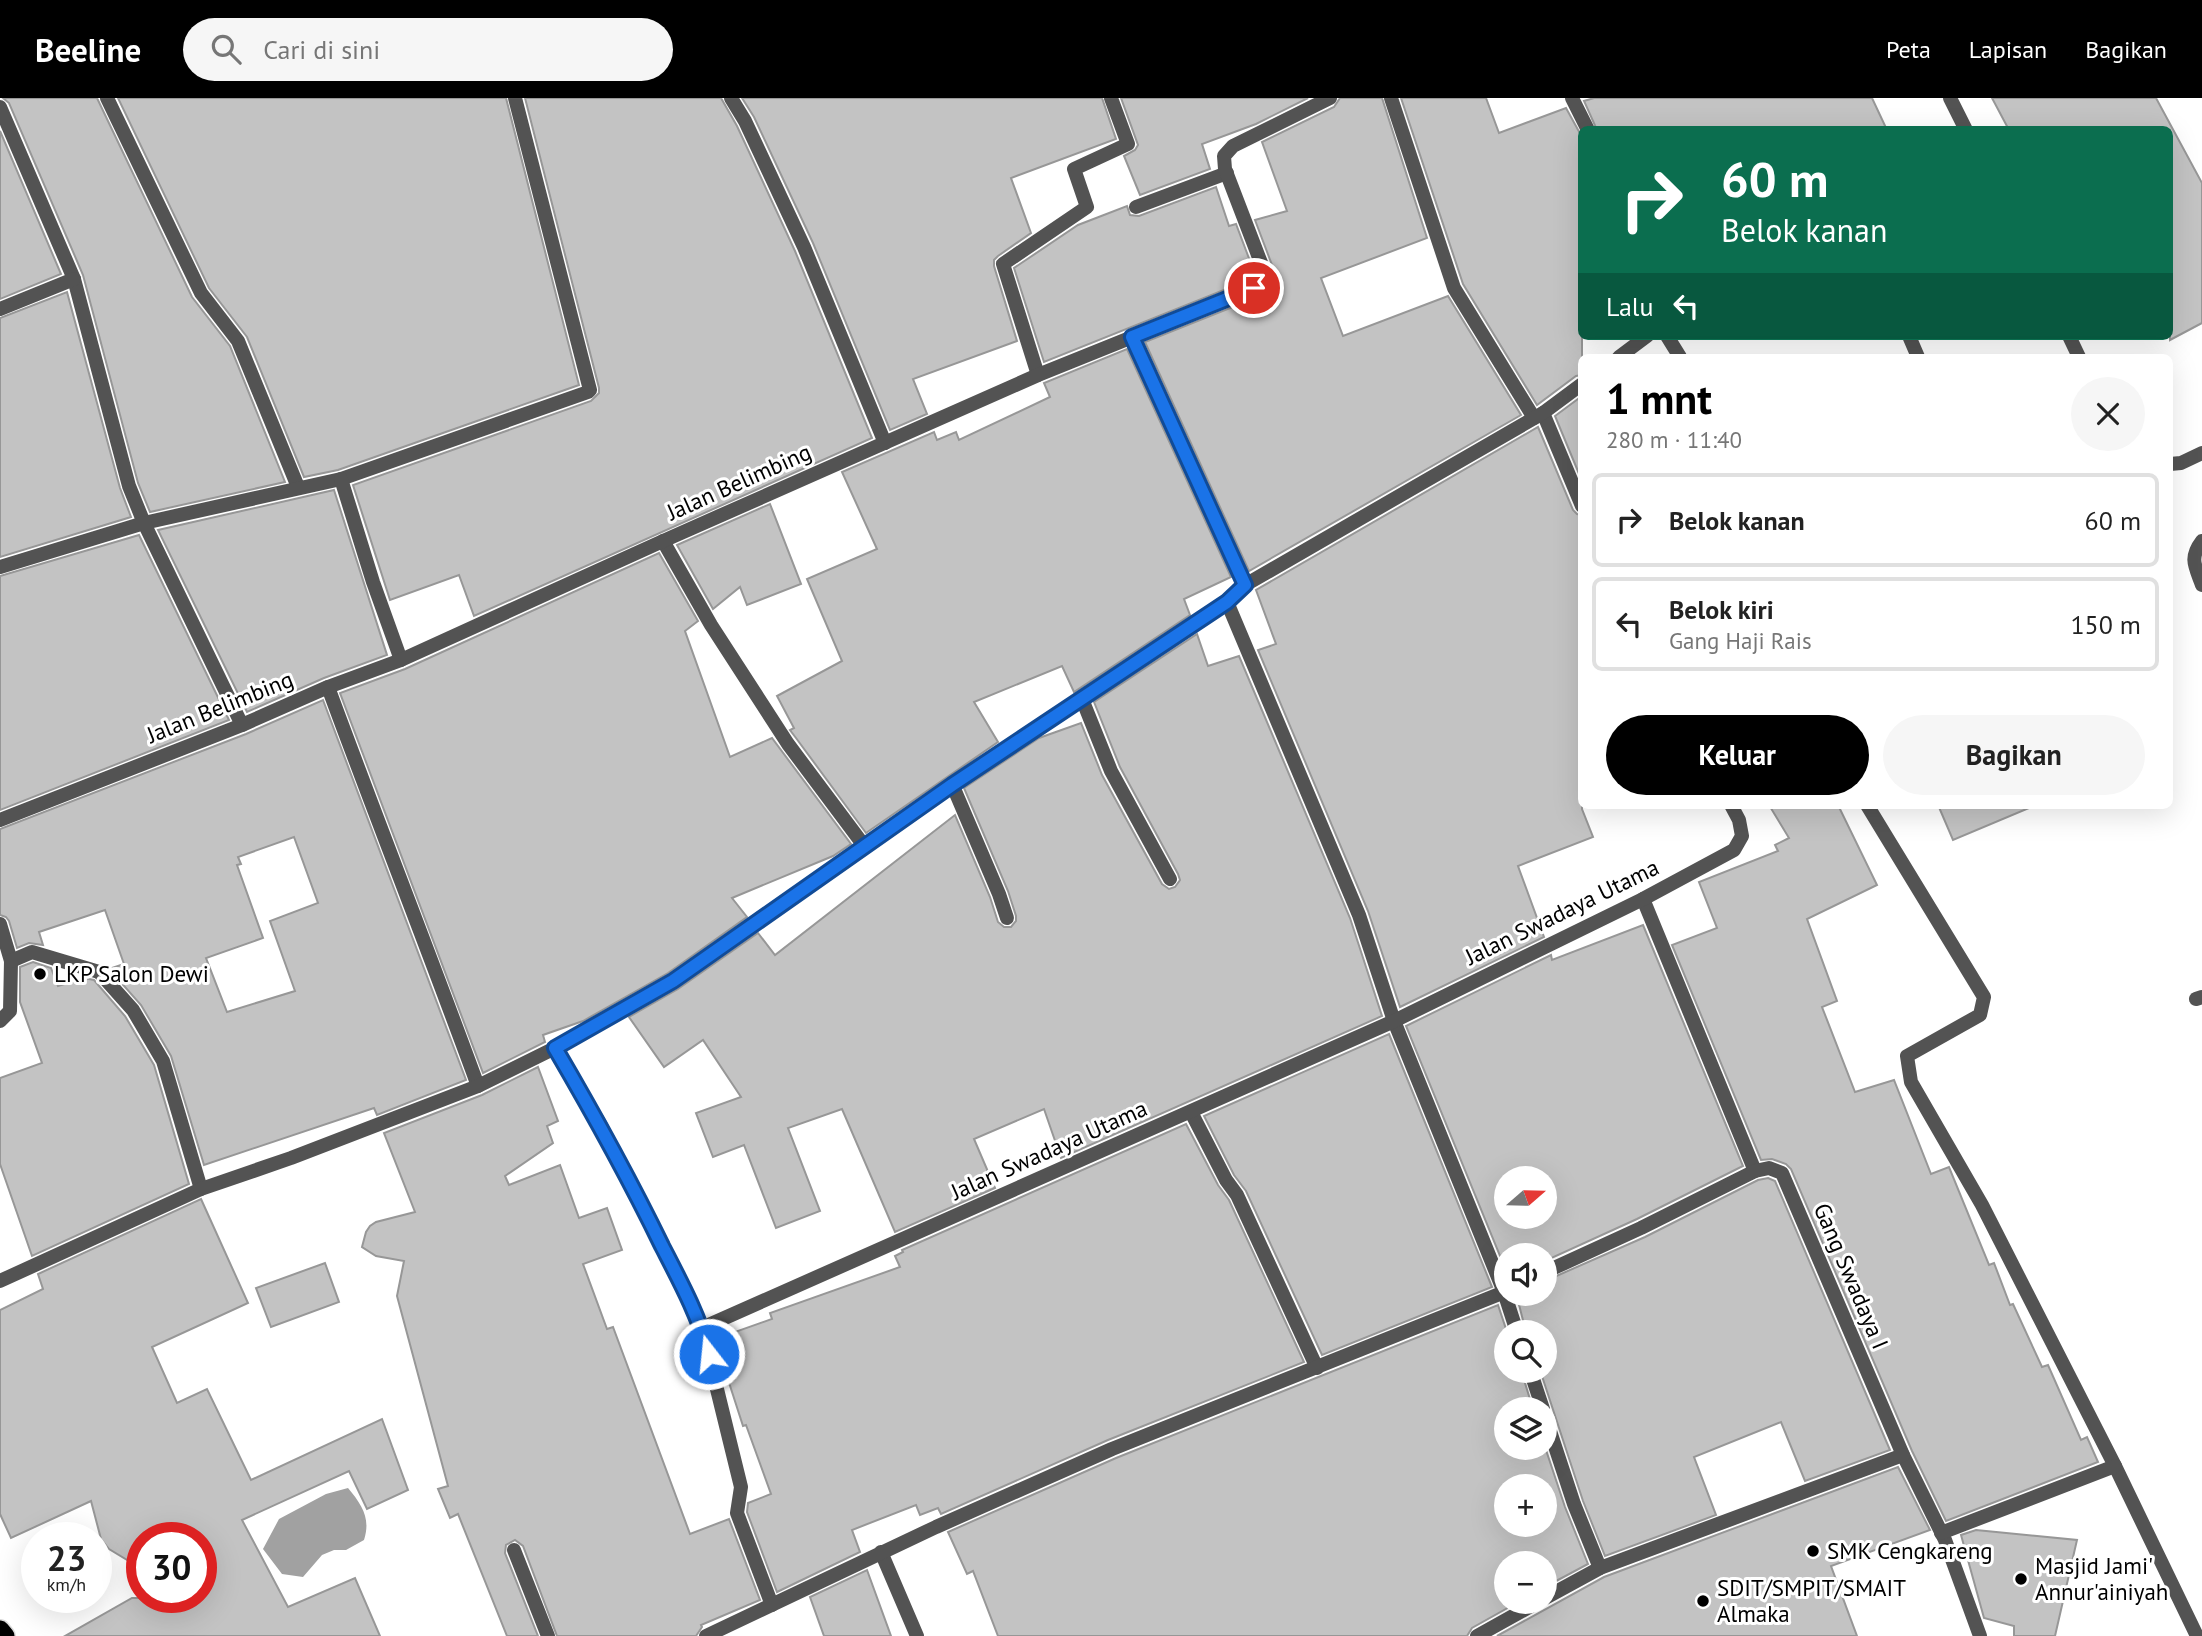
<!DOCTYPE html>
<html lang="id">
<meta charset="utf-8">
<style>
body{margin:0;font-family:"PT Sans",sans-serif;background:#f6f6f6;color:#222;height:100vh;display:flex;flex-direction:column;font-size:26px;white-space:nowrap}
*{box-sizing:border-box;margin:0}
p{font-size:23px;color:#767676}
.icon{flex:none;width:38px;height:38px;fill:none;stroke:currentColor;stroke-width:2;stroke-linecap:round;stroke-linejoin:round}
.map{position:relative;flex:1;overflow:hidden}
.sheet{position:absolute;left:1578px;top:256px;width:595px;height:455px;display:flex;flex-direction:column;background:#fff;border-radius:10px;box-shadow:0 7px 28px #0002}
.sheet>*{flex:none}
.hud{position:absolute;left:1578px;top:28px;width:595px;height:214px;border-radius:10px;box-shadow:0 7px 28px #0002;background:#0b6e4f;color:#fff;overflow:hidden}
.needle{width:46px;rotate:70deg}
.buttons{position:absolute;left:1494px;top:1068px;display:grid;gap:14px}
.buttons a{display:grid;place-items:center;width:63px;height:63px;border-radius:50%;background:#fff;box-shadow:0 7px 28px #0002;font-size:35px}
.speed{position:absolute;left:21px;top:1424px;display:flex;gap:14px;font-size:35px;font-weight:700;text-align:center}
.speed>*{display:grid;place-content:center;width:91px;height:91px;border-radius:50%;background:#fff;box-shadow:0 7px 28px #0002;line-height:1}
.speed small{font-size:18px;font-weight:400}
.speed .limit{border:10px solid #d22;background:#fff;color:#111}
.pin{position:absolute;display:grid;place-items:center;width:60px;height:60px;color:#fff;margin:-30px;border:4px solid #fff;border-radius:50%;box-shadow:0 2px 7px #0007}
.me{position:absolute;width:77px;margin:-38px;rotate:344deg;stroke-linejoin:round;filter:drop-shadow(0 0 5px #0008)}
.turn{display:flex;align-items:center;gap:24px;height:147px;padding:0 28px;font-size:32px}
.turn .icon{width:91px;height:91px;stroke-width:2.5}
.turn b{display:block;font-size:49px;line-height:60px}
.then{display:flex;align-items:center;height:66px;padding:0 28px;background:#0003;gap:14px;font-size:26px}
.round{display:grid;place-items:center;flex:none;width:74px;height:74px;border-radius:37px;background:#f6f6f6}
.headline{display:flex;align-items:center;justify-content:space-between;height:119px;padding:0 28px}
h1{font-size:42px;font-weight:700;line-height:52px;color:#000}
.action{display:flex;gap:14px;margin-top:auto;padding:14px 28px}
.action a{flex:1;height:80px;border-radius:42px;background:#000;color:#fff;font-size:28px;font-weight:700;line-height:80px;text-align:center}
.action a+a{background:#f6f6f6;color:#222}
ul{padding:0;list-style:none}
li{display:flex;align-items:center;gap:21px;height:94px;margin:0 14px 10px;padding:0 14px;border:4px solid #e0e0e0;border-radius:10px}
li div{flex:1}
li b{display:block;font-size:26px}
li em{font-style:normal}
header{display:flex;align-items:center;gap:42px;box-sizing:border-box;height:98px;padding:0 35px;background:#000;color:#fff}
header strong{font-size:33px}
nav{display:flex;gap:38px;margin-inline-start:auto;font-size:24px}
.search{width:490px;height:63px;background:#f6f6f6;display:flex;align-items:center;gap:18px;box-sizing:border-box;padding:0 24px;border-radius:38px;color:#767676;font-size:26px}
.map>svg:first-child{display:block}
</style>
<header>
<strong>Beeline</strong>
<div class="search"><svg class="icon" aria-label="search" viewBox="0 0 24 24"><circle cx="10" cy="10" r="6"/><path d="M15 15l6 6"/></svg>Cari di sini</div>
<nav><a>Peta</a><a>Lapisan</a><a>Bagikan</a></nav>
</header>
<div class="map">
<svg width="2202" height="1538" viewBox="0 0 2202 1538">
<rect width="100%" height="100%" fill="#fff"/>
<path fill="#a1a1a1" d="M348 1390C362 1407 371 1420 364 1442L346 1452H334L322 1457 303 1479 282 1476 263 1451 279 1421 326 1396Z"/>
<g fill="#c3c3c3" stroke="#979797" stroke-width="2" fill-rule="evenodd">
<polygon points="3,0 97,0 192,199 230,248 285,384 150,414 138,385 83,177 9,5"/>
<polygon points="118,0 506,0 579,287 338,372 304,379 247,239 209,190"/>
<polygon points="525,0 721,0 737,28 795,153 872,340 474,518 459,477 390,502 353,387 591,303 599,295 599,290"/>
<polygon points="742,0 1102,0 1116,41 1011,80 1031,135 998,158 994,162 994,168 1017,243 913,281 927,316 890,332 813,145 754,19"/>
<polygon points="1121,0 1308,0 1256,26 1202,46 1210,71 1140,97 1124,58 1135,52 1138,47"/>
<polygon points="1340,0 1382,0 1427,140 1321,180 1343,238 1448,198 1521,317 1249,473 1145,244 1258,199 1269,189 1272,183 1272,167 1255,122 1287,113 1262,44 1334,9"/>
<polygon points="1401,0 1486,0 1499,35 1566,10 1582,39 1582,277 1576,278 1537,307 1463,186"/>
<polygon points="1594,0 1872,0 1887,32 1597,32 1584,3"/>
<polygon points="1992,0 2156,0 2202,85 2202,225 2170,242 2170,32 2009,32"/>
<polygon points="0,33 61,176 0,201"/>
<polygon points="1216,89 1229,128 1236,126 1253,171 1253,178 1249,182 1044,264 1014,170 1078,127 1127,108 1130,117 1139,118"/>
<polygon points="67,194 120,390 131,419 0,459 0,220"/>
<polygon points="1127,251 1231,479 1184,501 1190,517 1074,594 1062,568 974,604 998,644 866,735 796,640 790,632 794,630 777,598 842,563 807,481 877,451 842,374 934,334 937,342 956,334 959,342 1050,299 1044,285"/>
<polygon points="1582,298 1582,383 1555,318"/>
<polygon points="1538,329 1573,412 1577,416 1582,417 1582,711 1593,739 1518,768 1544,839 1400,909 1368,813 1258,552 1276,546 1256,492"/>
<polygon points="334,392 387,557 324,580 247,614 158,432"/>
<polygon points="770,406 801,486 747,507 740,489 713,511 677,447"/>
<polygon points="139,437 229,622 0,712 0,478"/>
<polygon points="659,455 698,523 685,533 730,659 772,640 851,746 833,758 732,800 747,819 668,875 583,923 543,937 545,944 483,975 340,595 405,571"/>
<polygon points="1197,536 1208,568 1239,558 1350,820 1382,918 1061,1060 1044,1011 974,1041 995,1090 895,1134 842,1011 788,1030 820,1113 776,1130 744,1047 713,1059 696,1015 741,999 703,942 664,969 629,919 678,891 758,835 775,857 955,717 990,799 998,824 1004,829 1011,829 1016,823 1016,818 1008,793 964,690 1039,640 1081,625 1102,677 1162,786 1169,791 1175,789 1180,782 1178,776 1120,669 1094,604"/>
<path d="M323 602 466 982 377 1017 374 1010 204 1067 171 958 141 907 109 871 124 866 105 812 39 834 43 847 29 845 17 850 9 823 6 819 0 817V731L246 636ZM294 739 318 805 270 823 295 893 227 914 206 860 263 840 237 767 241 766 238 759Z"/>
<polygon points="1769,707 1838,707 1877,787 1807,821 1837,903 1822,909 1855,994 1894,982 1931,1076 1949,1069 1989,1167 1994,1165 2010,1207 2013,1206 2042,1269 2048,1267 2081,1342 2087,1339 2098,1364 1946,1423 1912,1353 1791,1071 1786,1066 1772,1061 1761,1062 1672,847 1717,830 1699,784 1778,753 1775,747 1789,740"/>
<polygon points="1938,707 2036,707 1953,742"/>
<path d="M1643 827 1743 1068 1637 1121 1545 1163V1157H1507V1175L1406 928 1551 857 1552 862ZM1507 1080H1545V1118H1507Z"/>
<polygon points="33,864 51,870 58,888 84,880 94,882 125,918 154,967 189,1086 32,1158 0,1066 0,980 42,965 20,904 20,869"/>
<polygon points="1389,936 1492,1189 1322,1257 1246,1093 1234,1077 1204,1018"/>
<polygon points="538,969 558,1023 547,1028 553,1045 505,1078 509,1087 560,1067 579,1120 607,1110 622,1152 583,1166 607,1231 613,1229 690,1436 729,1421 760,1502 701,1527 702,1529 696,1538 557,1538 523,1448 515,1442 506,1447 505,1455 538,1538 507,1538 458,1416 450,1420 438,1391 448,1388 397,1198 404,1163 376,1158 362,1149 366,1134 370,1128 376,1124 415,1114 384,1035 482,997"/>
<polygon points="1186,1026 1218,1087 1229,1102 1304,1264 1108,1342 941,1416 938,1410 920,1417 916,1407 852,1432 860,1454 777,1494 747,1414 748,1405 771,1396 746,1327 743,1328 715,1241 772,1221 770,1215 900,1169 895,1158 903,1154 902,1152"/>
<polygon points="1768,1080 1775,1083 1890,1352 1805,1383 1781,1324 1694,1359 1716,1417 1605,1458 1583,1403 1540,1272 1545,1272 1545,1234 1526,1234 1516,1195 1545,1195 1545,1183 1645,1139 1758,1082"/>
<polygon points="201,1101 248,1205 152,1249 177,1305 207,1291 251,1382 382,1321 408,1392 367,1411 349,1373 242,1422 288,1509 355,1480 380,1538 65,1538 132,1500 201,1500 201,1440 142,1440 142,1471 109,1451 101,1441 91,1403 11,1440 0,1416 0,1212 43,1191 38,1176"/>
<polygon points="325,1165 339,1204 271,1229 256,1190"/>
<path d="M1498 1207 1507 1234V1272H1521L1533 1311H1507V1349H1545L1565 1409 1588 1466 1545 1489V1465H1507V1503H1520L1472 1530 1467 1538H998L973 1473 967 1476 948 1434 1116 1360ZM1507 1388H1545V1426H1507Z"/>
<polygon points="1898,1369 1930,1432 1831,1468 1857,1538 1497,1538 1604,1479"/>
<polygon points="1976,1432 2077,1442 2055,1538 2014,1538 2014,1528 1984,1520 1961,1437"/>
<polygon points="867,1472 891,1538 824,1538 810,1499"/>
</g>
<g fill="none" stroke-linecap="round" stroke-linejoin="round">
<defs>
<polyline id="trunk" points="0,1532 5,1538"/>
</defs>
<use href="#trunk" stroke="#dbdbdb" stroke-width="22"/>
<g stroke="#535353" stroke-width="14">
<path d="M2202 443C2189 460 2195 468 2202 487"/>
<polyline points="2196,901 2202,899"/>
</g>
<g stroke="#535353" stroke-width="14">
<polyline points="107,0 201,195 238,243 298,389"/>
<polyline points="731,0 745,23 804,149 885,345"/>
<polyline points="1391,0 1454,190 1534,320"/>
<polyline points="1572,0 1588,32"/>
<polyline points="1950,0 1966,32"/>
<polyline points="0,9 74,181 129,388 144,425 341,381 588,294 590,292 515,0"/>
<polyline points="1136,109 1227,75"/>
<polyline points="0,211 74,181"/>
<polyline points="1667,238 1680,259"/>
<polyline points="1909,238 1918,259"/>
<polyline points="2069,238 2079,259"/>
<polyline points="1132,239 1245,487"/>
<polyline points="1619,259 1647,238"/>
<polyline points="1038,277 1003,166 1087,109 1074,71 1128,46 1111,0"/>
<polyline points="1543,315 1582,408"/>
<polyline points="2170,366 2181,365 2202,355"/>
<polyline points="341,381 373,484 401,562"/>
<polyline points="663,443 711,527 788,646 865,749"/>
<polyline points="0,469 144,425 242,627"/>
<polyline points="1227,504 1359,817 1394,923 1504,1194 1517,1234"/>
<path d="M328 589C377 722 429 854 478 988"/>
<polyline points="1082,601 1111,673 1170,781"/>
<polyline points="952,686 999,796 1007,820"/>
<polyline points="1867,707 1984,899 1980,917 1907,958 1911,984 1982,1107 2115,1368 2197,1538"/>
<polyline points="0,722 242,627 328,589 401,562 663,443 1038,277 1254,190 1262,182 1263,170 1225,71 1224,58 1233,48 1330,0"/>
<polyline points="1643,801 1755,1073"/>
<polyline points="0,826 11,863 10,913 0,923"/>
<polyline points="11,863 32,854 99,874 133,912 163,963 201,1091"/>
<polyline points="555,950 599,1024 643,1108 702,1230"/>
<polyline points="1191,1014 1226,1082 1237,1097 1317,1270"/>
<polyline points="1545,1174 1641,1130 1755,1073 1769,1070 1782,1075 1903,1357 1945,1442 1980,1538"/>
<polyline points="0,1183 201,1091 291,1060 478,988 555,950 673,883 952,686 1227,504 1245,487 1543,315 1582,286"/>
<polyline points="1530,1272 1543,1311"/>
<polyline points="1545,1318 1574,1406 1600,1470"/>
<polyline points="1941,1435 2115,1368"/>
<polyline points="514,1452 548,1538"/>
<polyline points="881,1454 917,1538"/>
<polyline points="1545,1500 1600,1470 1903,1357"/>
<polyline points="772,1507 737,1415 741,1389 702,1230 1394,923 1643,801 1734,752 1742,738 1739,722 1731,707"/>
<polyline points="706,1538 936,1429 1112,1351 1507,1193"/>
<polyline points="1477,1538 1540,1503"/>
</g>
<use href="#trunk" stroke="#000" stroke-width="19"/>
</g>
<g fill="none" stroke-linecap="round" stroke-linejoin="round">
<defs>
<path id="route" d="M709 1256C699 1218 680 1183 662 1148 629 1080 593 1015 555 950L673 883 952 687 1227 504 1245 487 1132 239 1254 190"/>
</defs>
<use href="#route" stroke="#114b97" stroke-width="18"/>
<use href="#route" stroke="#1a73e8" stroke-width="12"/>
</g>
<g fill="#000" stroke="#fff" stroke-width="2.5">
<circle cx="40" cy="876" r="7"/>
<circle cx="1813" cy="1453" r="7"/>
<circle cx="2021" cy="1481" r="7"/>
<circle cx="1703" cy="1503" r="7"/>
</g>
<g text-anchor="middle" stroke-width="6" stroke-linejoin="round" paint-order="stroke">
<g font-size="23" fill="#000" stroke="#fff">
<text transform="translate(739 384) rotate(-24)" y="8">Jalan Belimbing</text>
<text transform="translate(220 609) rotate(-22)" y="8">Jalan Belimbing</text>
<text transform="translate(1562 814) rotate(-26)" y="8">Jalan Swadaya Utama</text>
<text transform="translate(1049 1052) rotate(-24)" y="8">Jalan Swadaya Utama</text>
<text transform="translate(1851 1178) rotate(67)" y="8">Gang Swadaya I</text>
</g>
<g font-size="23" fill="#000" stroke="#fff" text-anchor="start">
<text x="54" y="884">LKP Salon Dewi</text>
<text x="1827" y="1461">SMK Cengkareng</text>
<text x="2035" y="1476">Masjid Jami'<tspan x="2035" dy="26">Annur'ainiyah</tspan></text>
<text x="1717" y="1498">SDIT/SMPIT/SMAIT<tspan x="1717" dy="26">Almaka</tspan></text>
</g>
</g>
</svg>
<div class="buttons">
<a><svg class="needle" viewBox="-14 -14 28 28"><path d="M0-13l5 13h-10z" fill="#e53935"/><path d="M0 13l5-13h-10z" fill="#767676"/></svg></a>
<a><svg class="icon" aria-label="sound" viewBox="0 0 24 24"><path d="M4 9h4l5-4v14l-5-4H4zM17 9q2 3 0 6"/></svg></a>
<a><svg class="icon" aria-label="search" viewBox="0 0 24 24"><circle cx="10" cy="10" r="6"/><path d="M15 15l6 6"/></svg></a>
<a><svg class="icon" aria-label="layers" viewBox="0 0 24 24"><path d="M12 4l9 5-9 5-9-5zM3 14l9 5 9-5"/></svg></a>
<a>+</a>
<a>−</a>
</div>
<div class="speed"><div>23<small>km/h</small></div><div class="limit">30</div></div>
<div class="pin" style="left:1254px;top:190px;background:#d93025"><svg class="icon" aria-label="arrive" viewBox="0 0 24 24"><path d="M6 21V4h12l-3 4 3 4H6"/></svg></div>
<svg class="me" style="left:709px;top:1256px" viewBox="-20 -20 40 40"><circle r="17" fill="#1a73e8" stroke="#fff" stroke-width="3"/><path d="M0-11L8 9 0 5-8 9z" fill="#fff"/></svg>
<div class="hud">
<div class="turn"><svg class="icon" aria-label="right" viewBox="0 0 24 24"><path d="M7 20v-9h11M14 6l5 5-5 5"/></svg><div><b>60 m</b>Belok kanan</div></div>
<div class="then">Lalu<svg class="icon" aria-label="left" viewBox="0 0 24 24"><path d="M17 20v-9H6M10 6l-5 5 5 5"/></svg></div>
</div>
<section class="sheet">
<div class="headline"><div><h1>1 mnt</h1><p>280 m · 11:40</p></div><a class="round"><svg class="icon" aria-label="close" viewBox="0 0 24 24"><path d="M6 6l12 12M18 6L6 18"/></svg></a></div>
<ul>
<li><svg class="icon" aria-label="right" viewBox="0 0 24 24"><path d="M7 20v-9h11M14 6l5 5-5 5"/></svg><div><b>Belok kanan</b></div><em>60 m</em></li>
<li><svg class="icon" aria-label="left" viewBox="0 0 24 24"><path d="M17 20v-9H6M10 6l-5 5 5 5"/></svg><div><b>Belok kiri</b><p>Gang Haji Rais</p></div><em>150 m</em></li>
</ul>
<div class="action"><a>Keluar</a><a>Bagikan</a></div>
</section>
</div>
